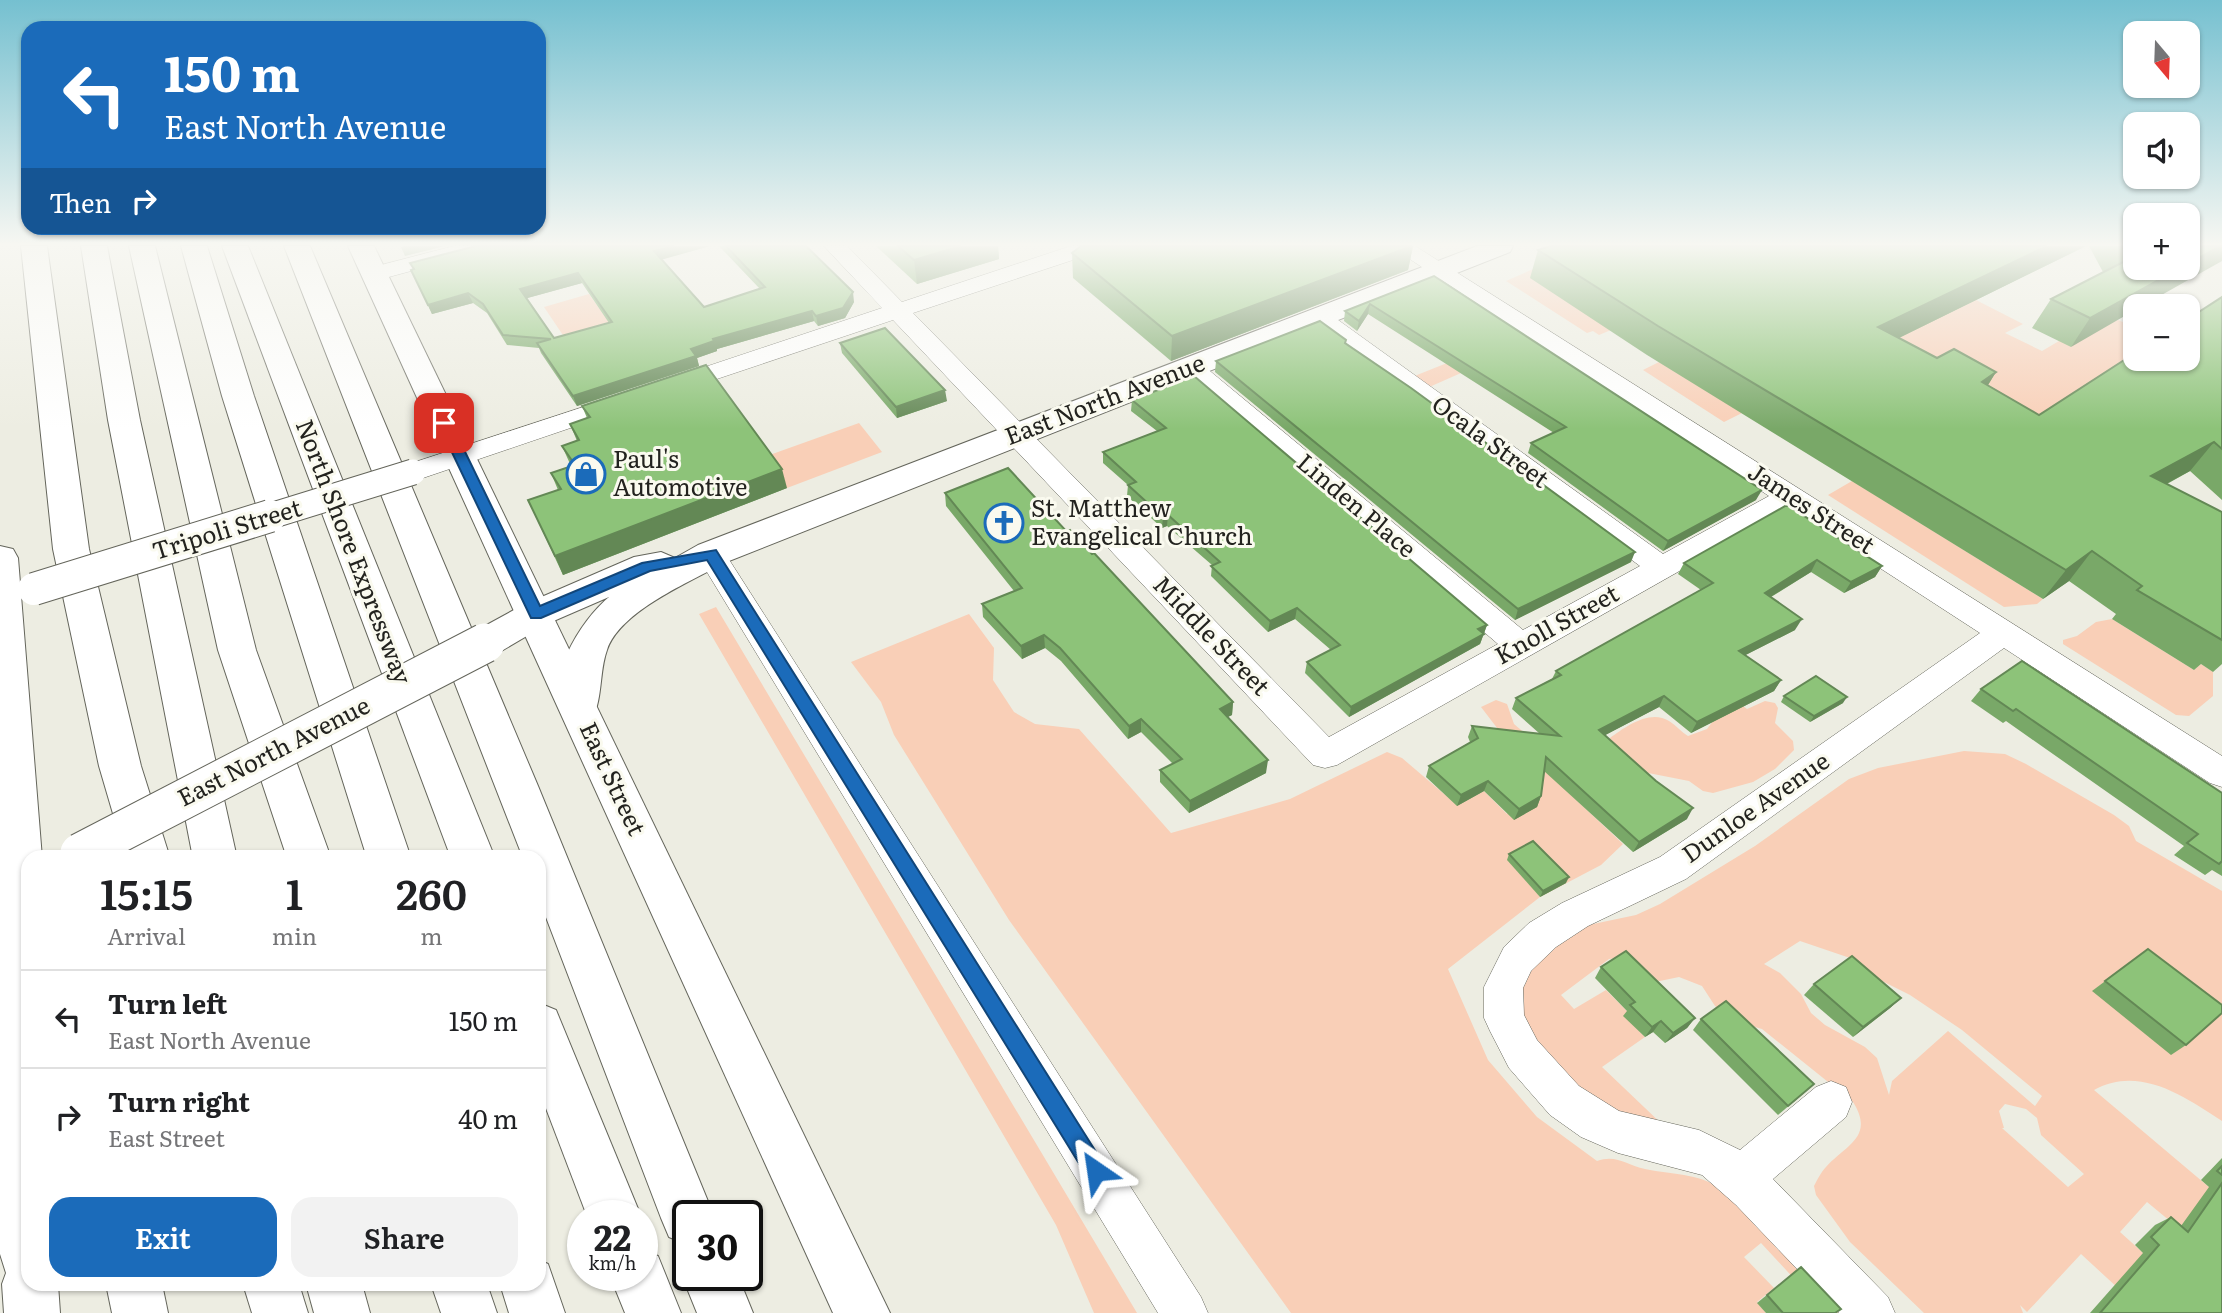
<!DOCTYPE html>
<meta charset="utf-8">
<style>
body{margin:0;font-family:Literata,serif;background:#f2f2f2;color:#202124;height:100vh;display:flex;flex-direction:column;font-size:26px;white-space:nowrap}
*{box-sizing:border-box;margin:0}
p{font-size:23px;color:#757577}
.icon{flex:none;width:38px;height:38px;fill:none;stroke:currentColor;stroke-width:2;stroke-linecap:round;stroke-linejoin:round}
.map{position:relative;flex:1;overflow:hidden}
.side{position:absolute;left:21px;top:850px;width:525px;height:441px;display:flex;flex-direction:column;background:#fff;border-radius:21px;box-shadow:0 2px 5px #0004}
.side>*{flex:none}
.hud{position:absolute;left:21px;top:21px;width:525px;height:214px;border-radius:21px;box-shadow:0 2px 5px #0004;background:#1b6bba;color:#fff;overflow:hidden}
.needle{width:46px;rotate:161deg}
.tools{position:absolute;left:2123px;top:21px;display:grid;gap:14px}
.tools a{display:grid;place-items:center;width:77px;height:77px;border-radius:14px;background:#fff;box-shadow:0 2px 5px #0004;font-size:35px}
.speed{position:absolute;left:567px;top:1200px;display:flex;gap:14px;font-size:35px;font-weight:700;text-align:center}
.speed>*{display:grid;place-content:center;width:91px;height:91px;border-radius:50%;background:#fff;box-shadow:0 2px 5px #0004;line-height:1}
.speed small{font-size:18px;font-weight:400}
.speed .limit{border:4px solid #111;border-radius:10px;background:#fff;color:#111}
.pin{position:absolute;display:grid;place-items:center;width:60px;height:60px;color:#fff;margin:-30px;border-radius:14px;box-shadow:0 4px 10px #0006}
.me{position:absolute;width:77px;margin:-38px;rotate:328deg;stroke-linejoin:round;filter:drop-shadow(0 0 5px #0008)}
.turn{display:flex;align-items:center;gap:24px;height:147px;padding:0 28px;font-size:32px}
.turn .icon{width:91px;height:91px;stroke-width:2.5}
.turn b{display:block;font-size:49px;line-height:60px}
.then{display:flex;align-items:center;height:66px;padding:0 28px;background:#0003;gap:14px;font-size:26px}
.eta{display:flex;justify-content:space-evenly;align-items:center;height:119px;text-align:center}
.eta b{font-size:42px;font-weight:600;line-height:49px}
.button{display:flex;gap:14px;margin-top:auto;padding:14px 28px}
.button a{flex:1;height:80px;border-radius:21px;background:#1b6bba;color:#fff;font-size:28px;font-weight:600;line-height:80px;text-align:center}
.button a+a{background:#f2f2f2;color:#202124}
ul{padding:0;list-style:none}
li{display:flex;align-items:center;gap:21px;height:98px;padding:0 28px;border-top:2px solid #e0e0e0}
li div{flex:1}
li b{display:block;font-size:26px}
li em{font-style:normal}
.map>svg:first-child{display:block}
</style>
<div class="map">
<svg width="2222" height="1313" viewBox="0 0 2222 1313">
<rect width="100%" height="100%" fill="#edede2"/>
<g fill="#f9cfb7" fill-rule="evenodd">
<polygon points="1567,254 1611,330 1599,335 1593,331 1587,333 1506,281"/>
<polygon points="589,294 616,332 579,359 544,307"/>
<polygon points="1976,300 2023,324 2005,333 2042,351 2059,341 2118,320 2135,327 2135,359 2055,422 1815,315"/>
<polygon points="1659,362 1742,413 1724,422 1643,370"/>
<polygon points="1447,363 1461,373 1427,388 1412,377"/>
<polygon points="859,423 882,452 787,488 764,457"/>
<polygon points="1852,481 2043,599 2037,604 2004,607 1828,495"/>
<polygon points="716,607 1137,1313 1094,1313 1056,1225 699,614"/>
<path d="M969 614 994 648 993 680 1014 712 1035 724 1079 729 1171 833 1290 799 1387 752 1402 758 1457 805 1484 791 1507 814 1504 737 1481 707 1496 700 1507 704 1514 724 1528 736 1570 794 1623 844 1601 865 1540 897 1448 969 1488 1060 1537 1117 1597 1161C1616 1154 1627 1165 1645 1169 1680 1176 1699 1172 1729 1194L1840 1313H1826L1761 1243 1744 1257 1774 1288 1757 1302 1766 1313H1291L1009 920 894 735 881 702 851 662Z"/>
<polygon points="2112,619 2194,670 2201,664 2213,672 2213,696 2189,716 2176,715 2063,644 2063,640 2077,636 2096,622"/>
<path d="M1765 701 1775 703 1778 708 1775 723 1793 741 1794 750 1775 769 1753 782 1713 793 1703 791 1689 781 1638 771 1610 743V738C1625 727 1650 709 1669 721 1676 725 1681 732 1688 736L1707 729 1716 717 1739 703 1747 709Z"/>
<path d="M1964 751 2005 754 2026 764 2114 815 2129 826 2136 841 2222 891V1121C2184 1096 2139 1065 2094 1090L2216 1193 2222 1264 2147 1202 2120 1232 2202 1306 2145 1313 2081 1254 2027 1312 2020 1305 2023 1313H1924L1850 1242 1816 1195 1814 1186C1817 1180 1821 1172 1826 1167 1846 1145 1875 1137 1853 1102L1762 1029 1741 1023 1715 1006 1702 986 1679 977 1655 982 1617 958 1609 959 1561 995 1574 1009 1606 990 1628 1012 1624 1016 1645 1037 1602 1067 1666 1128 1627 1123 1531 1051 1516 979 1579 927 1636 915 1660 904 1755 846 1849 779 1878 768ZM1800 941 1850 958 1876 978 1910 995 1962 1030 2042 1096 2035 1106 1948 1031 1892 1081 1889 1095 1877 1058 1865 1047 1825 1025 1811 1013 1801 994 1780 973 1764 964ZM2005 1104 2026 1109 2037 1118 2041 1135 2084 1174 2068 1187 2002 1128H2004L1999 1111Z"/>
</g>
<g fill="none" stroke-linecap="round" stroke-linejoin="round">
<defs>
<g id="minor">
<polygon points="454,246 488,246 485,251 374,281 363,274 366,269"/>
<polygon points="824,246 847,246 902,302 1071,246 1103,246 1100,251 913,313 1329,737 1498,644 1181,372 1178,367 1181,362 1199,362 1523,630 1640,566 1311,322 1307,317 1311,312 1327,312 1663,554 1769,496 1390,246 1415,246 2222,756 2222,787 2210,783 2004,648 1686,879 1588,926 1556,947 1531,971 1523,988 1524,1015 1537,1040 1579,1086 1619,1111 1699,1130 1740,1150 1816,1087 1831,1081 1846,1087 1852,1102 1846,1117 1773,1179 1888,1297 1895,1313 1839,1313 1736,1205 1702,1175 1618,1153 1581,1137 1550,1115 1509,1068 1490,1031 1484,1018 1484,987 1504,947 1529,923 1562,903 1660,857 1980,633 1789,509 1337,765 1325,768 1313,765 893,320 681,391 663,391 659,386 663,381 882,308"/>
<polygon points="626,393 635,396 639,401 635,406 423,478 413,481 403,478 399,472 403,466"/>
<polygon points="711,544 721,547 1201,1297 1208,1313 1158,1313 696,554 701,547"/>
</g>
<g id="secondary">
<path d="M1477 246H1513L1510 252 724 563C690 582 620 611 607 650 599 672 603 698 592 719L578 723 564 719C543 681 580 621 609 597L549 623 498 653 485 657 472 653 466 643 472 633 523 605 634 557 661 552 675 558 698 545Z"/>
<polygon points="28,861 28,1284 58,1284 60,1313 4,1313 2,1284 6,1273 0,1254 0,883 6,870"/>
</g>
<g id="primary">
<polygon points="348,246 374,246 890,1313 833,1313"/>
<polygon points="0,546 13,549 18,558 42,858 28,858 28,901 22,903 6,898 0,885"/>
</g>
<g id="motorway">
<polygon points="21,246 47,246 89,549 141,766 170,858 126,858 99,766 53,549"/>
<polygon points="81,246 107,246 140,420 237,858 193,858 108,420"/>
<polygon points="129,246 155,246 256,650 331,858 287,858 218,650"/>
<polygon points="181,246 207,246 254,396 411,858 367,858 222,396"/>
<polygon points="222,246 248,246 495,858 451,858"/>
<polygon points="284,246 310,246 538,786 714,1216 688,1216 688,1245 669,1237 661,1218 539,899 539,858 523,858"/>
<polygon points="22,865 28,867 28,920 12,914 0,885 6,870"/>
<polygon points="539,1003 556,1010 641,1216 587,1216 539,1090"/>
<polygon points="642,1250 658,1256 681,1313 625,1313 610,1276 642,1276"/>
<polygon points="539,1260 548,1264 565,1313 509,1313 500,1284 539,1284"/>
<polygon points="688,1262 688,1276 738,1276 753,1313 697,1313 682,1276"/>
<polygon points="106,1284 162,1284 168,1313 112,1313"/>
<polygon points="243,1284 299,1284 308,1313 252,1313"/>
<polygon points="306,1284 362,1284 370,1313 314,1313"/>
<polygon points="431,1284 487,1284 497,1313 441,1313"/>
</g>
</defs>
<use href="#minor" stroke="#64655b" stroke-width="1"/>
<use href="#secondary" stroke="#64655b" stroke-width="2"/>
<use href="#primary" stroke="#64655b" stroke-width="2"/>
<use href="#motorway" stroke="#64655b" stroke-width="2"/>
<use href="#minor" fill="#fff" fill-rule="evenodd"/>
<use href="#secondary" fill="#fff" fill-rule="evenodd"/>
<use href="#primary" fill="#fff" fill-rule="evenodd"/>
<use href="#motorway" fill="#fff" fill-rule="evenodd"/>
<defs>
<polyline id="minor-bridge-far1" points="264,518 413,472"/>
<polyline id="minor-bridge" points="34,589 270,516"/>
<polyline id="secondary-bridge" points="80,853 485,643"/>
</defs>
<use href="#minor-bridge-far1" stroke="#64655b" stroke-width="27" stroke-linecap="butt"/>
<use href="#minor-bridge" stroke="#64655b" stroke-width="34" stroke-linecap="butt"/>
<use href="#secondary-bridge" stroke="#64655b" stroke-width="41" stroke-linecap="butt"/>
<use href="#minor-bridge-far1" stroke="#fff" stroke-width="25"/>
<use href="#minor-bridge" stroke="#fff" stroke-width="32"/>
<use href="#secondary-bridge" stroke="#fff" stroke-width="39"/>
</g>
<g fill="#79a868" fill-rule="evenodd">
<path d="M710 246 662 259 704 307 760 289 719 246H806L854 302 845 318 818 326 814 321 717 349V351L697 358 699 366 577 406 541 353 539 348 507 345 487 313 473 303 432 314 411 270ZM582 283 609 323 554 338 527 298Z"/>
<polygon points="876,246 998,246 999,259 917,284"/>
<polygon points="1081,246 1413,246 1408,270 1171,361 1073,278 1072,253"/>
<polygon points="2086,246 1899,338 1937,358 1996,372 1988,385 2039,415 2222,297 2222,500 2190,471 2167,484 2222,512 2222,664 2213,672 2201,664 2194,670 2112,619 2116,614 2069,581 2043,599 1647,355 1530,278 1538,250"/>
<polygon points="2089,246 2135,246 2135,268 2071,347 2032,328 2051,299 2103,272"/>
<polygon points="1434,276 1756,500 1663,551 1528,453 1531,443 1554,433 1368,314 1357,331 1344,321 1345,311"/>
<polygon points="840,343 947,401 897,418 842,353"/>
<polygon points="1346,344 1631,562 1515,620 1215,372 1216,361"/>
<polygon points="1132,400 1487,625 1480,644 1349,717 1305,673 1307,662 1331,650 1295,619 1268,632 1211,576 1212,565 1167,526 1162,528 1127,496 1128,485 1103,463 1103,452 1157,431 1131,411"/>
<polygon points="582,406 787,488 563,575 528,500 558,490 551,473 571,466 562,446 577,441 570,424 587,418"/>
<polygon points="945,493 1067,532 1233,702 1232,715 1227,717 1266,773 1189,813 1160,782 1160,770 1173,764 1141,732 1128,739 1061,661 1045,648 1022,659 983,617 982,604 1014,591 946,506"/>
<polygon points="1787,505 1882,566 1875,577 1844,593 1811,572 1771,597 1795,630 1745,655 1781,680 1774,691 1691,733 1659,707 1605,735 1687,819 1633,852 1544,771 1541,796 1537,807 1514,820 1484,791 1457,806 1426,777 1429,766 1470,742 1468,737 1472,726 1540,734 1512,709 1516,698 1552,679 1556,671 1701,590 1678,574 1684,563"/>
<polygon points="1981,689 2222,793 2222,876 2212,870 2205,875 2174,855 2184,846 2006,721 2003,723 1971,701"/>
<polygon points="1784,696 1843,703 1810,722 1781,702"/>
<polygon points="1509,854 1566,883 1540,897 1507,860"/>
<polygon points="2148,949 2186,1045 2171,1055 2092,991"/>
<polygon points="1601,967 1695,1018 1687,1028 1665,1043 1653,1032 1645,1037 1623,1016 1627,1011 1595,978"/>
<polygon points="1814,984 1901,998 1890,1008 1853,1037 1804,995"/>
<polygon points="1701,1019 1804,1093 1778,1115 1693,1030"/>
<polygon points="2222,1158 2222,1313 2090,1313 2143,1253 2135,1245 2155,1225 2171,1217 2181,1226 2209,1187 2201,1180"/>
<polygon points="1801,1267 1835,1313 1766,1313 1757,1303"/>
</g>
<g fill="#638855">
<polygon points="404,246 445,246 405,256 401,247"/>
<polygon points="674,246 710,246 657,261 654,251"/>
<polygon points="961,246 998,246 999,259 917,284 914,260"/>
<polygon points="1412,246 1413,246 1408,270 1171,361 1172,336"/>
<polygon points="2047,246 2086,246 1862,356 1878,327"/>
<polygon points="2220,246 2222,246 2222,261 2142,306 2135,306 2135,310 2071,347 2090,318 2180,268 2188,268 2188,264"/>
<polygon points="578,273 582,283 524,299 520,289"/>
<polygon points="853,292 854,302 845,318 818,326 816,316"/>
<polygon points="468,293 473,303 432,314 428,305"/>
<polygon points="1370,304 1368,314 1357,331 1359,321"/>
<polygon points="812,311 814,321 717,349 717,351 697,358 699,366 577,406 573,396 713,339"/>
<polygon points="1996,372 1978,401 1982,382"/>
<polygon points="945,390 947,401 897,418 896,407"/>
<polygon points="2214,442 2190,471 2127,505 2151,476"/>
<polygon points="782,469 787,488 563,575 555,556"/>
<polygon points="1762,490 1756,500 1663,551 1668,541"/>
<polygon points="1168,515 1167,526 1162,528 1163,517"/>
<polygon points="2092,551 2069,581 2043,599 2066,570"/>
<polygon points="1635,552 1631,562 1515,620 1518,609"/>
<polygon points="1817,560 1811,572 1759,604 1765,593"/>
<polygon points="1882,566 1875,577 1844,593 1851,582"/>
<polygon points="1297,608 1295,619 1268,632 1270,621"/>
<polygon points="1802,619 1795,630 1732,662 1739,651"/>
<polygon points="1487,625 1480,644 1349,717 1351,707"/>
<polygon points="1044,635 1045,648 1022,659 1021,646"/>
<polygon points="1781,680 1774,691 1691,733 1697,722"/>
<polygon points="1664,696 1659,707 1594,741 1599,730"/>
<polygon points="1847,697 1843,703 1810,722 1814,716"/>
<polygon points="1233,702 1232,715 1218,722 1220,709"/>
<polygon points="1141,719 1141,732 1128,739 1129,726"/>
<polygon points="1268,760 1266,773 1189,813 1190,801"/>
<polygon points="1488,781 1484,791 1457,806 1461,795"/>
<polygon points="1541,796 1537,807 1514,820 1519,809"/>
<polygon points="1693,808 1687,819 1633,852 1639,842"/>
<polygon points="1569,877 1566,883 1540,897 1543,891"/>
<polygon points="1901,998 1890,1008 1853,1037 1863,1027"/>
<polygon points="1695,1018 1687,1028 1665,1043 1673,1033"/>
<polygon points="1661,1021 1653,1032 1645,1037 1652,1027"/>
</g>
<g fill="#8dc379" stroke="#638855" stroke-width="2" fill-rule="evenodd">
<path d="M476 246H674L654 251 704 307 765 287 726 246H806L853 292 843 308 816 316 812 311 713 339 714 341 691 349 696 356 573 396 537 343 551 339 503 335 483 304 468 293 428 305 411 270 414 269 410 263ZM578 273 612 322 554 338 520 289Z"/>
<polygon points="898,246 961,246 914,260"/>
<polygon points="1081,246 1412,246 1172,336 1072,253"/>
<polygon points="1550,246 2047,246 1878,327 1937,358 1954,349 1996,372 1982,382 2039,415 2135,353 2135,359 2188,359 2188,319 2222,297 2222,449 2214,442 2151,476 2222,512 2222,640 2137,590 2142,586 2092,551 2066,570 1658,326 1538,250"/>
<polygon points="2122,246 2135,246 2135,268 2180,268 2090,318 2051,299 2129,259"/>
<polygon points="2188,246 2220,246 2188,264"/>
<polygon points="1434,276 1762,490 1668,541 1531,443 1566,427 1370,304 1359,321 1345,311"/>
<polygon points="1320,321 1346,340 1345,343 1411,388 1635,552 1518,609 1216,361"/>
<polygon points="885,328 945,390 896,407 840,343"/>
<polygon points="706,365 782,469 555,556 528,500 561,489 551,473 575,465 562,446 579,440 570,424 590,417 582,406"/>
<polygon points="1194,376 1487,625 1478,629 1484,634 1351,707 1307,662 1340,645 1297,608 1270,621 1211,566 1220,562 1168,515 1163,517 1128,485 1136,482 1103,452 1166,428 1132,400"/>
<polygon points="1008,468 1067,532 1070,530 1092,554 1094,553 1233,702 1220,709 1268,760 1190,801 1160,770 1182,759 1141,719 1129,726 1060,648 1044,635 1021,646 982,604 1022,588 945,493"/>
<polygon points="1787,505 1882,566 1851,582 1817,560 1765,593 1802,619 1739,651 1781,680 1697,722 1664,696 1599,730 1656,781 1693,808 1639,842 1546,757 1541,796 1519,809 1488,781 1461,795 1429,766 1478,738 1472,726 1560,736 1516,698 1561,675 1556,671 1713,583 1684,563"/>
<polygon points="2022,661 2222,793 2222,861 2219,864 2187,843 2198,834 2016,709 2013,711 1981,689"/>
<polygon points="1816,676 1847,697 1814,716 1784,696"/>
<polygon points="1533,841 1569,877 1543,891 1509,854"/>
<polygon points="2148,949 2222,1005 2222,1013 2186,1045 2105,981"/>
<polygon points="1626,951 1695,1018 1673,1033 1661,1021 1652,1027 1630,1005 1635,1002 1601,967"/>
<polygon points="1852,956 1901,998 1863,1027 1814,984"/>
<polygon points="1726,1001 1814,1084 1788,1106 1701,1019"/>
<polygon points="2222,1166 2222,1175 2217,1171"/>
<polygon points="2222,1183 2222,1313 2100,1313 2159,1245 2151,1237 2171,1217 2188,1232"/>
<polygon points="1801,1267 1841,1309 1835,1313 1783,1313 1767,1295"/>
</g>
<linearGradient id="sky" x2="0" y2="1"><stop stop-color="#75c0d0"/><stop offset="0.57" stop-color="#f7f7f2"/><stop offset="1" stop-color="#f7f7f2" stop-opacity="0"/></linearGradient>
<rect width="2222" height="429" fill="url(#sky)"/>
<polygon fill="#1b6bba" stroke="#124679" stroke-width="2" points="444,419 451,423 540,606 642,563 716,550 1103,1163 1107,1171 1103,1178 1096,1182 1088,1178 707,560 650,571 541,618 531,618 438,423"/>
<defs>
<symbol id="shop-ring" viewBox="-11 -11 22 22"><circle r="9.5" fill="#fafaef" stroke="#1b6bba" stroke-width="1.5"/><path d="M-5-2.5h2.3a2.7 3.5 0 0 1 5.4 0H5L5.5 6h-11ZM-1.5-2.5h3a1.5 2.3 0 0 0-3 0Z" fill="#1b6bba"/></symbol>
<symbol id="church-ring" viewBox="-11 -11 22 22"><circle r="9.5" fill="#fafaef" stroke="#1b6bba" stroke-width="1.5"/><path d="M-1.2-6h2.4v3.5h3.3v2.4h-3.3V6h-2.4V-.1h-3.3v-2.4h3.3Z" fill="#1b6bba"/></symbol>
</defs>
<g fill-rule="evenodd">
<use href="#shop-ring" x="564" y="452" width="44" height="44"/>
<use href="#church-ring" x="982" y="501" width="44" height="44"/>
</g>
<g text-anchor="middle" stroke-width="6" stroke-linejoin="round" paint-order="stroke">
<g font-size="24" fill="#23231f" stroke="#fafaef">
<text transform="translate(1105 400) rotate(-21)" y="8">East North Avenue</text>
<text transform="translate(1490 442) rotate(36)" y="8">Ocala Street</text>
<text transform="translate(1356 506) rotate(40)" y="8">Linden Place</text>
<text transform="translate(1811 509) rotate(33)" y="8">James Street</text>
<text transform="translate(227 530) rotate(-17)" y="8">Tripoli Street</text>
<text transform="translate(353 552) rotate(69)" y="8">North Shore Expressway</text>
<text transform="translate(1557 625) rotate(-29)" y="8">Knoll Street</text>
<text transform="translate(1211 636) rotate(46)" y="8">Middle Street</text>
<text transform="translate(274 752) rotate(-27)" y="8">East North Avenue</text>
<text transform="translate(612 779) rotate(65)" y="8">East Street</text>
<text transform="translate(1756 808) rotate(-35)" y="8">Dunloe Avenue</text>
</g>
<g font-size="24" fill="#23231f" stroke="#fafaef" text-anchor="start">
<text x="613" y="468">Paul's<tspan x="613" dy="28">Automotive</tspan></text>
<text x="1031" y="517">St. Matthew<tspan x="1031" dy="28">Evangelical Church</tspan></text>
</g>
</g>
</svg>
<div class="tools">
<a><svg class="needle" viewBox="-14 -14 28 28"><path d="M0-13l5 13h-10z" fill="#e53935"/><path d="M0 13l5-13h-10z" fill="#757577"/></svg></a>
<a><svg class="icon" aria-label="sound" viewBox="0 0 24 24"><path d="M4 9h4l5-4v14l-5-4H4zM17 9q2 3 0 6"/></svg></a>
<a>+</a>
<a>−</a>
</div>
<div class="speed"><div>22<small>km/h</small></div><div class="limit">30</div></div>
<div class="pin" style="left:444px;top:423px;background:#d93025"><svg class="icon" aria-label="arrive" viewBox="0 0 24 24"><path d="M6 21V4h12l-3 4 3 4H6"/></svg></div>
<svg class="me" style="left:1096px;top:1171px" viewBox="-20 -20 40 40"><path d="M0-17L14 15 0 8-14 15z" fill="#1b6bba" stroke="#fff" stroke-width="4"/></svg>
<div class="hud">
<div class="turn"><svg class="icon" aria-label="left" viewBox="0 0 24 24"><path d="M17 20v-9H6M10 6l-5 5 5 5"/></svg><div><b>150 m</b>East North Avenue</div></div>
<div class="then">Then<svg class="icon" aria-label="right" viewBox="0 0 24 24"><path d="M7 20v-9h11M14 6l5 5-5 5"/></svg></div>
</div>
<section class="side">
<div class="eta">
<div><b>15:15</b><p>Arrival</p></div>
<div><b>1</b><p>min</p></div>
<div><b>260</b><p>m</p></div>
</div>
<ul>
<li><svg class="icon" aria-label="left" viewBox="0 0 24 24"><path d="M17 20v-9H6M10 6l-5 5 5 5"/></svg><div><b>Turn left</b><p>East North Avenue</p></div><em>150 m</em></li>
<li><svg class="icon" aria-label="right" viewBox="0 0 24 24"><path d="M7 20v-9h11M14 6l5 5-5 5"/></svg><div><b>Turn right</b><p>East Street</p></div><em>40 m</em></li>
</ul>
<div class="button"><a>Exit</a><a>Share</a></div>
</section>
</div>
